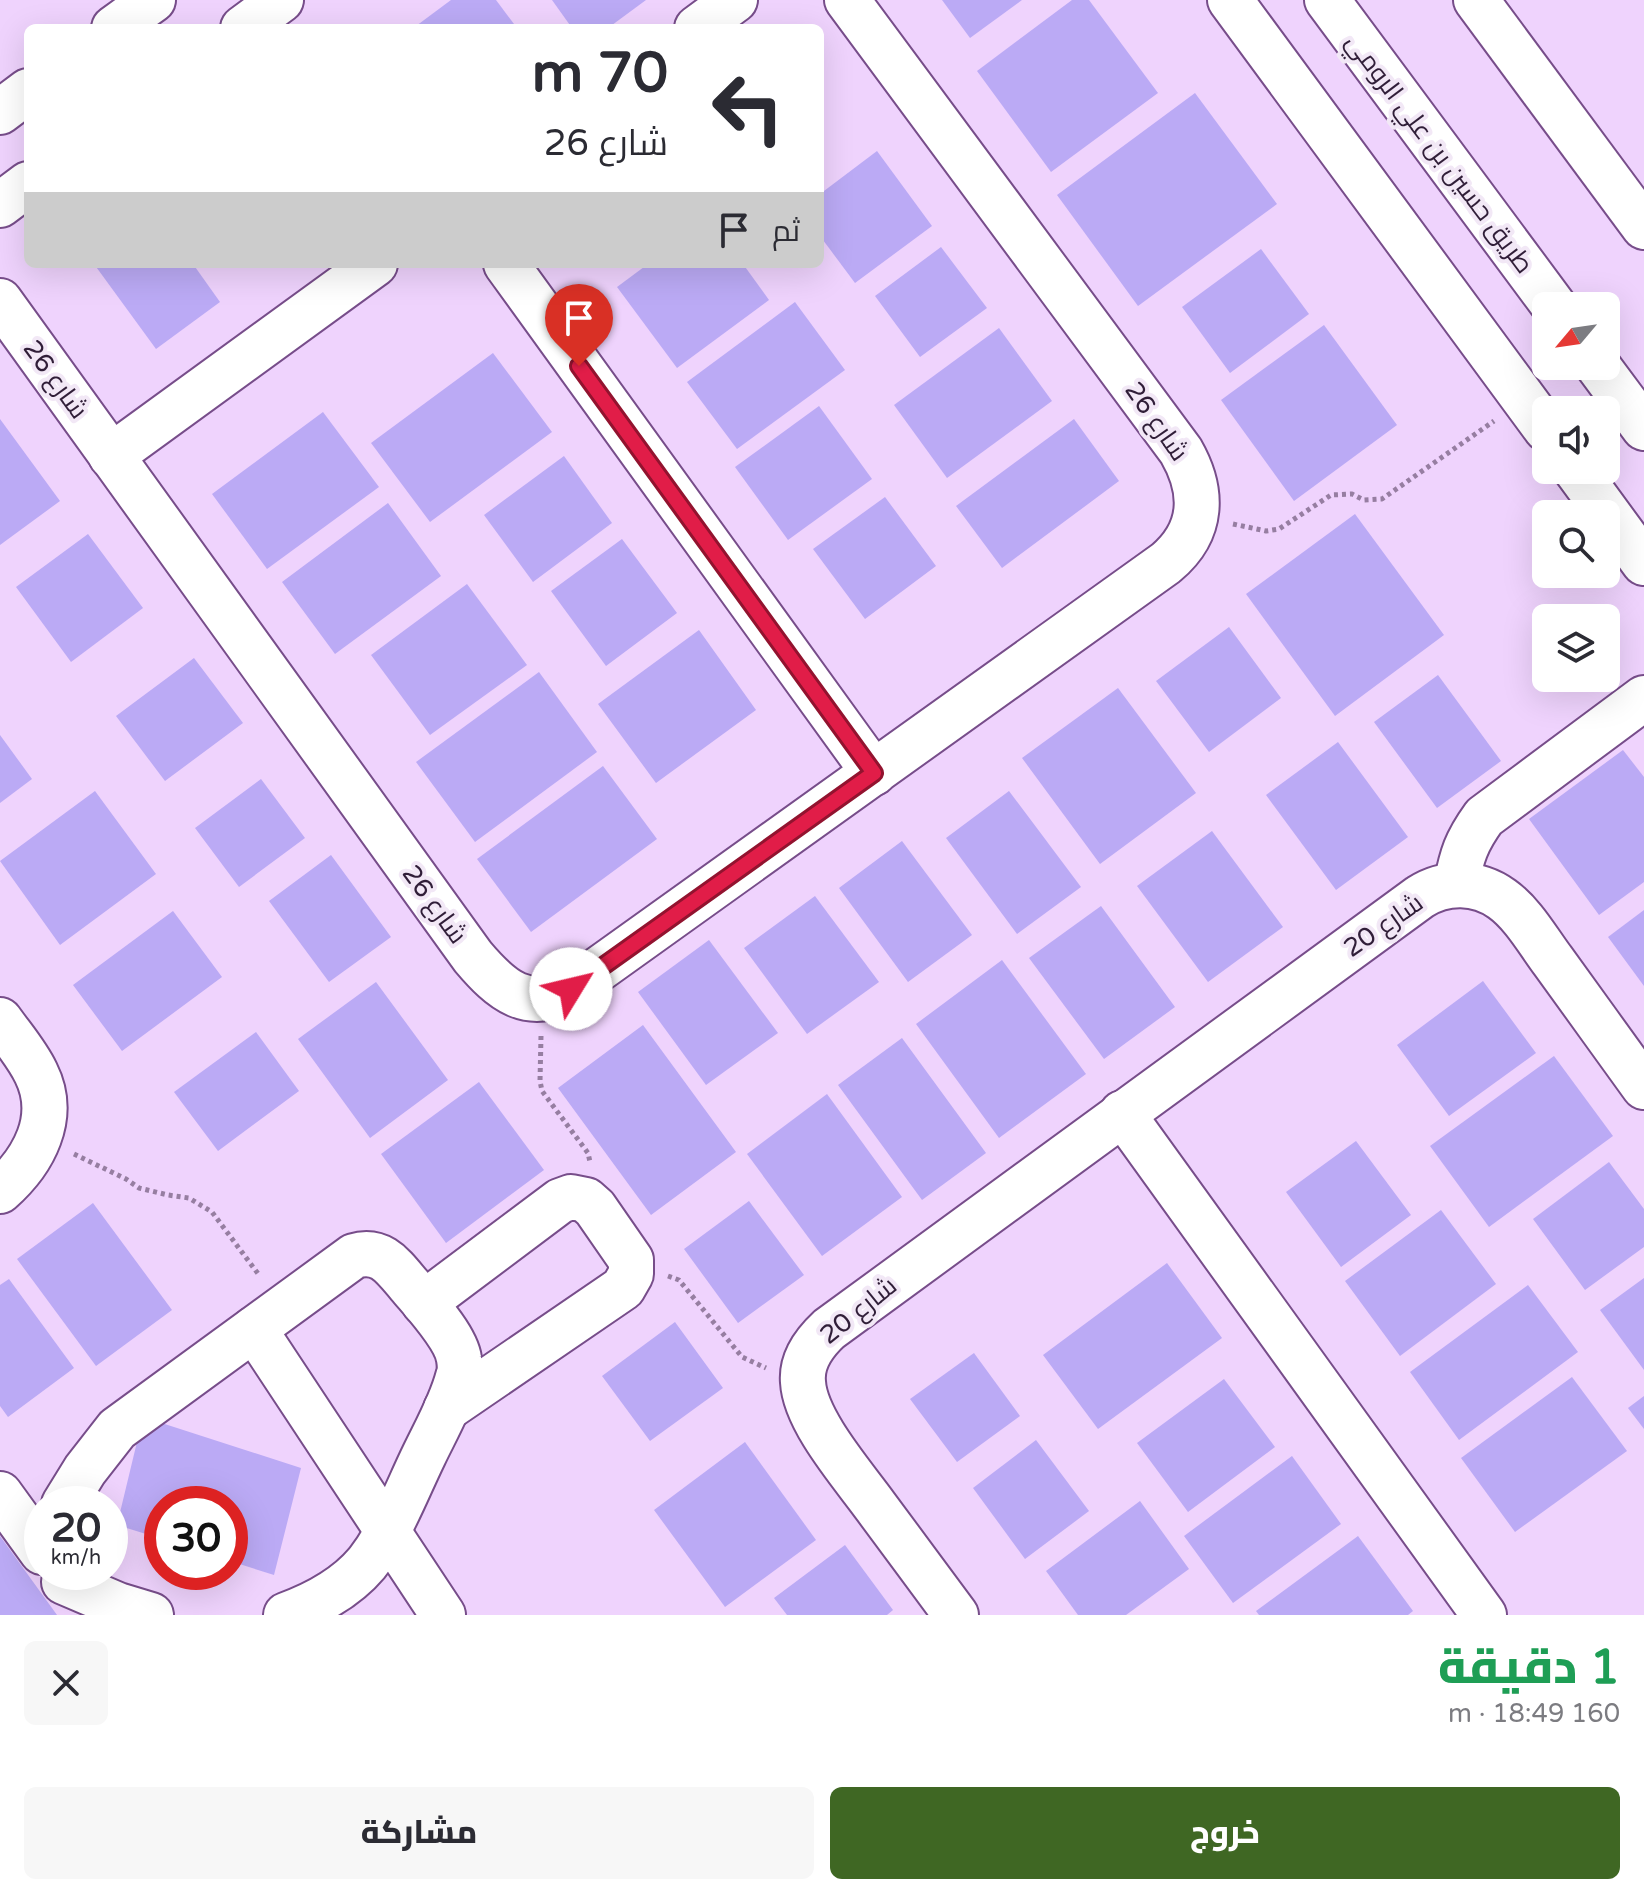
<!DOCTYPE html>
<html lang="ar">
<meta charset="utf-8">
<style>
body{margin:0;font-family:"Varela Round",Cairo,sans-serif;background:#f7f7f7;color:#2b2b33;direction:rtl;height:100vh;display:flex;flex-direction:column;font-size:30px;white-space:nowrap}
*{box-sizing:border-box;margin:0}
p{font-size:26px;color:#7c7c81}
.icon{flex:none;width:44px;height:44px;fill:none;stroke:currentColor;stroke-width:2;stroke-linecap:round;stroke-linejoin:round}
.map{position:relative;height:1615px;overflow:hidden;direction:ltr}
.side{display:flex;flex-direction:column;background:#fff;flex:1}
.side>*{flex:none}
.guide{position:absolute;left:24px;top:24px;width:800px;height:244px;border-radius:12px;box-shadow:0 8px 32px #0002;direction:rtl;background:#fff;color:#2b2b33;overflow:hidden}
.needle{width:52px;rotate:241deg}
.fabs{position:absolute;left:1532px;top:292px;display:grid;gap:16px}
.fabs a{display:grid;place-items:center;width:88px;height:88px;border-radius:12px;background:#fff;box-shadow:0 8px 32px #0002;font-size:40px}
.speed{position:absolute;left:24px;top:1486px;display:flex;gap:16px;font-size:40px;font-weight:700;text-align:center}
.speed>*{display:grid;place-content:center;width:104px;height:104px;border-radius:50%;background:#fff;box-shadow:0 8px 32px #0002;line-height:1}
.speed small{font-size:20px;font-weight:400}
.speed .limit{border:12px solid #d22;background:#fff;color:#111}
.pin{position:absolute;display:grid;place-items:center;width:68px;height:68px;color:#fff;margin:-82px -34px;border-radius:50% 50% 50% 0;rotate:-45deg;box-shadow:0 0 8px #0007}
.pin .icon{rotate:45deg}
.me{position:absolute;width:88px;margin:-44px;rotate:54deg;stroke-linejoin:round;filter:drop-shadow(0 0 6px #0008)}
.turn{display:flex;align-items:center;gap:28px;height:168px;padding:0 24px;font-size:36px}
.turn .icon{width:104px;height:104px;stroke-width:2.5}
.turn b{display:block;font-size:56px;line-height:68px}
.then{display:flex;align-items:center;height:76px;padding:0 24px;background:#0003;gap:16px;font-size:30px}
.round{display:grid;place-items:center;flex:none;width:84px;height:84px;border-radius:12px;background:#f7f7f7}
.summary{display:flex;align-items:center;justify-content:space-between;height:136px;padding:0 24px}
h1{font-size:48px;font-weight:800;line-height:60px;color:#1e9e55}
.action{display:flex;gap:16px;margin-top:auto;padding:16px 24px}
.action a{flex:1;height:92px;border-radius:12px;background:#3f6723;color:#fff;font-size:32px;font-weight:800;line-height:92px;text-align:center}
.action a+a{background:#f7f7f7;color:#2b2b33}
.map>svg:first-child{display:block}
</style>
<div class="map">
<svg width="1644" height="1615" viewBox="0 0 1644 1615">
<rect width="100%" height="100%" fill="#efd3fd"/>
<g fill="#bbaaf5">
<polygon points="451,0 496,0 517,28 417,28 416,26"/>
<polygon points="552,0 646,0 608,28 572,28"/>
<polygon points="942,0 1022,0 970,38"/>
<polygon points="1072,0 1089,0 1158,93 1051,172 977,71"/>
<polygon points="1195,93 1277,204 1138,306 1057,195"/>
<polygon points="877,151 932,226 855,283 820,236 820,194"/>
<polygon points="941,247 987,308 920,357 875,296"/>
<polygon points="1261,249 1309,314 1230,373 1182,307"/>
<polygon points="94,264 193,264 220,302 156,349"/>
<polygon points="648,264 743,264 769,300 677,368 617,287"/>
<polygon points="795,302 845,370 737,449 687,382"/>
<polygon points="1324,325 1397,425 1294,501 1221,400"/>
<polygon points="999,328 1052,401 947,478 894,405"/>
<polygon points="493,353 552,432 430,522 371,443"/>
<polygon points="819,406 872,479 788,540 735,467"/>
<polygon points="323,412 379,487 267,569 212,494"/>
<polygon points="0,419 60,501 0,545"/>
<polygon points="1074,419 1119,481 1002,568 956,506"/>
<polygon points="564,456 612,523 533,582 484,515"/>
<polygon points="885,497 936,566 865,619 813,549"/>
<polygon points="388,503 441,576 335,654 282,582"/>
<polygon points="1355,514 1444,635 1335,716 1246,594"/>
<polygon points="88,534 143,608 71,662 16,587"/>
<polygon points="622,539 677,613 606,666 551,591"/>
<polygon points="467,584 527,665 430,735 371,655"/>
<polygon points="1229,627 1281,698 1209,752 1156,681"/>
<polygon points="699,630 756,710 656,783 598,704"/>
<polygon points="194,658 243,723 165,781 116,716"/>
<polygon points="539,672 597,752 475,842 416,762"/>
<polygon points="1438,675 1501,761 1437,808 1374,722"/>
<polygon points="1118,688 1196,793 1100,864 1022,758"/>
<polygon points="0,735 32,779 0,803"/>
<polygon points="1338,742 1408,837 1336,890 1266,795"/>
<polygon points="1623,750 1644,777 1644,882 1599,915 1529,819"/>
<polygon points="603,766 657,839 531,932 477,859"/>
<polygon points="261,779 305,838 239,887 195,828"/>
<polygon points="95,791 156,874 60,945 0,861"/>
<polygon points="1009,791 1081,887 1017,934 946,838"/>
<polygon points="1212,831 1283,927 1208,982 1137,886"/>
<polygon points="902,841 972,935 908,982 839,888"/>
<polygon points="331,855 391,937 329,982 269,901"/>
<polygon points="815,896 879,982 807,1034 744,948"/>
<polygon points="1101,906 1175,1007 1104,1059 1029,958"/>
<polygon points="1644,910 1644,986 1608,937"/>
<polygon points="173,911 222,977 122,1051 73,985"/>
<polygon points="709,940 778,1033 706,1085 638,992"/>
<polygon points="1002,960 1086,1074 999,1138 916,1024"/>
<polygon points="1483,981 1536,1053 1449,1116 1397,1045"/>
<polygon points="376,982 448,1080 370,1138 298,1039"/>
<polygon points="643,1025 736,1152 651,1215 558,1088"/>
<polygon points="256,1032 299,1091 218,1151 174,1092"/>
<polygon points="902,1038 986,1153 922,1200 838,1085"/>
<polygon points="1554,1056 1613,1136 1489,1227 1430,1146"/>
<polygon points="479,1082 544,1170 446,1243 381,1154"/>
<polygon points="827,1094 902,1197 822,1256 747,1154"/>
<polygon points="1356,1141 1411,1215 1341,1267 1286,1192"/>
<polygon points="1609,1162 1644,1209 1644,1247 1585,1290 1533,1219"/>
<polygon points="749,1201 804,1275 738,1323 684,1249"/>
<polygon points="93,1203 172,1310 96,1366 17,1259"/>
<polygon points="1441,1210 1496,1284 1400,1356 1345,1281"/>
<polygon points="1167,1263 1222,1338 1098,1429 1043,1355"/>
<polygon points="1644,1278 1644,1370 1600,1310"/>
<polygon points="9,1279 74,1368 8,1417 0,1406 0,1285"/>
<polygon points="1528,1285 1578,1352 1459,1440 1410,1372"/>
<polygon points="675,1322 723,1388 650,1441 602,1376"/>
<polygon points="974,1353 1020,1416 957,1462 910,1399"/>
<polygon points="1572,1377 1627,1451 1515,1532 1461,1458"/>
<polygon points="1224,1379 1275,1447 1188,1512 1137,1443"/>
<polygon points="1644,1396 1644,1429 1628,1408"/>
<polygon points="143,1417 301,1468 274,1575 230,1561 230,1504 162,1504 162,1539 117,1525"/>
<polygon points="1036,1440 1089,1511 1025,1559 973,1488"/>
<polygon points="745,1442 816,1540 725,1607 654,1510"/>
<polygon points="1292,1456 1341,1524 1233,1603 1184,1536"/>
<polygon points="1140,1501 1189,1569 1126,1615 1078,1615 1046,1571"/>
<polygon points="0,1536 57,1615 0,1615"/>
<polygon points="1358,1536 1413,1611 1408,1615 1259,1615 1256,1611"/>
<polygon points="845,1545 893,1610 887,1615 787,1615 774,1598"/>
</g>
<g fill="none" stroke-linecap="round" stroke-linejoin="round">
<defs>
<g id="minor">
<polyline points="1230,0 1546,429"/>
<polyline points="114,28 153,0"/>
<polyline points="243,28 281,0"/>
<polyline points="697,28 735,0"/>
<polyline points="0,112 28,91"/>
<polyline points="0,205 28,184"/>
<polyline points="506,264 874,773"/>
<path d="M0 301 473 957C501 990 527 1013 571 989L1166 563C1204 531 1204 491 1181 451L847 0"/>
<polyline points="111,456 375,264"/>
<polyline points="1576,470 1644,563"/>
<path d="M1456 885C1462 855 1466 842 1484 817L1644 698"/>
<path d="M0 1020C12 1037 27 1054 36 1073 58 1117 34 1161 0 1191"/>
<polyline points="1122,1113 1484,1615"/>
<polyline points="424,1303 560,1201 571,1197 586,1200 595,1208 631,1260 631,1274 623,1288 446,1409"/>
<polyline points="254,1329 443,1615"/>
<polyline points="0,1494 42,1552"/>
<path d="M64 1504 85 1470 117 1429 354 1256C381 1248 393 1266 409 1285 424 1303 456 1337 459 1359 460 1365 460 1372 458 1377 451 1404 436 1430 424 1455 406 1492 392 1531 367 1563 346 1588 316 1604 286 1615"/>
<polyline points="64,1582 118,1605 151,1615"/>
<path d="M956 1615C929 1579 903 1543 876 1507 853 1475 805 1421 803 1382 801 1360 814 1343 829 1329L1420 897C1445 881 1477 881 1502 899 1523 914 1538 941 1553 961 1583 1003 1614 1045 1644 1087"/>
</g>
<g id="highway">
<polyline points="1327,0 1554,306"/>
<polyline points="1476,0 1644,227"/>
<polyline points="1598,366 1644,428"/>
</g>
</defs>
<use href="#minor" stroke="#774d8a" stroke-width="48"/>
<use href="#highway" stroke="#774d8a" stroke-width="48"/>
<g stroke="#967ea1" stroke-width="5" stroke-dasharray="4 4" stroke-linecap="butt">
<polyline points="1233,524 1266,531 1279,529 1331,495 1352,494 1364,500 1382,499 1494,421"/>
<polyline points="541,1036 540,1081 542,1091 588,1153 590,1162"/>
<polyline points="74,1154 126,1179 139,1188 168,1195 189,1198 212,1212 259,1275"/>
<polyline points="668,1276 679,1280 742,1357 766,1368"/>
</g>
<use href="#minor" stroke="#fff" stroke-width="44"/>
<use href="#highway" stroke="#fff" stroke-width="44"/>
</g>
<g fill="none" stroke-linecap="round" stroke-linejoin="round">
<defs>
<polyline id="route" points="571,989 874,773 579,366"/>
</defs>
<use href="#route" stroke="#92132f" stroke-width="20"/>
<use href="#route" stroke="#e11d48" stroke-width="14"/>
</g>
<g text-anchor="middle" stroke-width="8" stroke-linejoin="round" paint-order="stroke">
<g font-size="26" fill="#301e38" stroke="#f2e8f6">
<text transform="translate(1440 153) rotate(53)" y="9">طريق حسين بن علي الرومي</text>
<text transform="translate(56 379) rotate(54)" y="9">شارع 26</text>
<text transform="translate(1157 421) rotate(55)" y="9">شارع 26</text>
<text transform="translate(435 904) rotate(54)" y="9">شارع 26</text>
<text transform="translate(1383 925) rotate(-35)" y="9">شارع 20</text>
<text transform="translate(858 1310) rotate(-39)" y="9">شارع 20</text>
</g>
</g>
</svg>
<div class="fabs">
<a><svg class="needle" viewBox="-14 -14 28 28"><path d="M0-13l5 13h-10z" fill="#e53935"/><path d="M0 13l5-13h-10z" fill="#7c7c81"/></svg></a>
<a><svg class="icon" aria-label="sound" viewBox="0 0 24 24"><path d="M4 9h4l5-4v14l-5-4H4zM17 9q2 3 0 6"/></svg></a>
<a><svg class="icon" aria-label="search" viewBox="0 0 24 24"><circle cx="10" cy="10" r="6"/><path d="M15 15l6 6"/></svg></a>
<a><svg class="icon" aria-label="layers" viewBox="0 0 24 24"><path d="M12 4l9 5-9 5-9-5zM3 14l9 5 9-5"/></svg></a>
</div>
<div class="speed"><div>20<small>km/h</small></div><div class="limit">30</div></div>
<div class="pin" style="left:579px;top:366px;background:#d93025"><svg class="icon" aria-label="arrive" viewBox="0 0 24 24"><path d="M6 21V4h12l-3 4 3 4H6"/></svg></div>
<svg class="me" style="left:571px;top:989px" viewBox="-20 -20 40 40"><circle r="19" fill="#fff"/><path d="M0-13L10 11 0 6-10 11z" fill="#e11d48"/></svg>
<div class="guide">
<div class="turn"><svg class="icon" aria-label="left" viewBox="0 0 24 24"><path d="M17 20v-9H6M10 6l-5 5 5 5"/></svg><div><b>70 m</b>شارع 26</div></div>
<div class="then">ثم<svg class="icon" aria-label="arrive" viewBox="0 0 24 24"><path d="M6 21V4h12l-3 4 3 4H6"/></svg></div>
</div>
</div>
<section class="side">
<div class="summary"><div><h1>1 دقيقة</h1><p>160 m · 18:49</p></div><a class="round"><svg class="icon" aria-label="close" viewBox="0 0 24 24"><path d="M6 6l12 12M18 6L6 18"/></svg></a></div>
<div class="action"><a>خروج</a><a>مشاركة</a></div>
</section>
